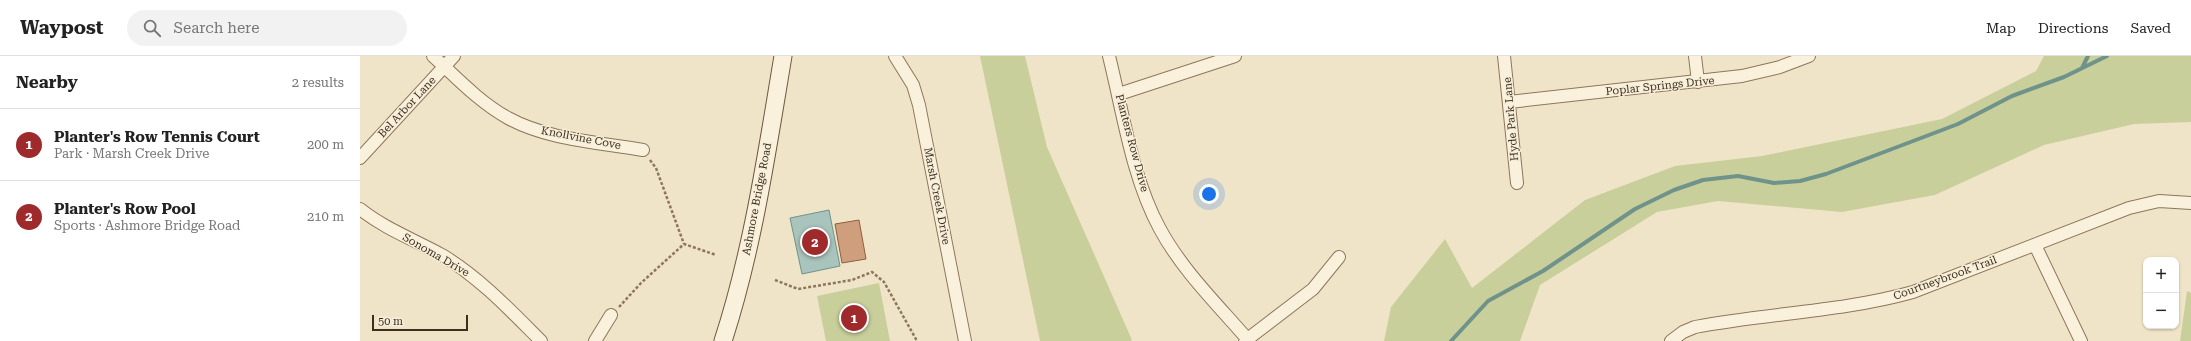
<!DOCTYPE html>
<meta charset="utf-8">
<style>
:root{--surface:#fff;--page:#f2f2f2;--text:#222;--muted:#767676;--line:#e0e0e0;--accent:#9e2a2b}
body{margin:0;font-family:"Roboto Serif",serif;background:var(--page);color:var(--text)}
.controls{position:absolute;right:12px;bottom:12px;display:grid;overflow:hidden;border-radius:8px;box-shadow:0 1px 3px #0004}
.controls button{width:36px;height:36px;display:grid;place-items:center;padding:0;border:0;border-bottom:1px solid var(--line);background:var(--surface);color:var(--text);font:20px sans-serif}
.scale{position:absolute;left:12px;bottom:10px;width:96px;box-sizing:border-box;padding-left:4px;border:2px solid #3d2e20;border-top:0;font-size:11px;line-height:14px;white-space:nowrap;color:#3d2e20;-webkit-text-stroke:3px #f7eed8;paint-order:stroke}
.you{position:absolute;left:849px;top:138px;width:14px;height:14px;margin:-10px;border:3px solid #fff;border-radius:50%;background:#1a73e8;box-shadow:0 0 0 6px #1a73e833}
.badge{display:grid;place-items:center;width:26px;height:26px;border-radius:50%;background:var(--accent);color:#fff;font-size:13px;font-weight:700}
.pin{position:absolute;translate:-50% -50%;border:2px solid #fff;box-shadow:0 1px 4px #0006}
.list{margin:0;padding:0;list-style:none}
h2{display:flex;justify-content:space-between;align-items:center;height:52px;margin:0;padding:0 16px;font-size:17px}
h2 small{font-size:13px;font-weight:400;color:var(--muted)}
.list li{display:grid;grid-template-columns:26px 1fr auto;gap:12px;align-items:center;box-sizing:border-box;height:72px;padding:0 16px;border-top:1px solid var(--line)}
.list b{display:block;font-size:15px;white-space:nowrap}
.list p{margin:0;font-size:13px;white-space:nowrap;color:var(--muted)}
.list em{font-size:13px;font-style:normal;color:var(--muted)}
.icon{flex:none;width:22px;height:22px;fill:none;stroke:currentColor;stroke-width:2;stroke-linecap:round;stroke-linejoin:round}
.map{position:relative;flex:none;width:1831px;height:285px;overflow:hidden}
header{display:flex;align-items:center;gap:24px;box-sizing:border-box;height:56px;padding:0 20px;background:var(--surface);border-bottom:1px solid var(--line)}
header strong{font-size:19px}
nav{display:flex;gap:22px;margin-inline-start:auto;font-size:14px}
.search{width:280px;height:36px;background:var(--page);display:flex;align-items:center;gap:10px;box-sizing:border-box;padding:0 14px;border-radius:22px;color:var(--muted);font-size:15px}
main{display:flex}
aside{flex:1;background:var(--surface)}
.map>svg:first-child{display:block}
</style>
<header>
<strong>Waypost</strong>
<div class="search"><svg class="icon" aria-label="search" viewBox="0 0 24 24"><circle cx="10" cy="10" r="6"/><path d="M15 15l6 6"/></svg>Search here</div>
<nav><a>Map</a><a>Directions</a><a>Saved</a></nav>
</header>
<main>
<aside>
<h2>Nearby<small>2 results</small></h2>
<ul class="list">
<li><span class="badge">1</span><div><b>Planter's Row Tennis Court</b><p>Park · Marsh Creek Drive</p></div><em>200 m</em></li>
<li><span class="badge">2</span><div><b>Planter's Row Pool</b><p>Sports · Ashmore Bridge Road</p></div><em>210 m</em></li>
</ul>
</aside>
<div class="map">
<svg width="1831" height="285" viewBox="0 0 1831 285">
<rect width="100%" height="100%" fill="#f0e4c8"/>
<path fill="#c9cf9b" d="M620 0H665L687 91 772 284 770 285H680Z
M1684 0H1831V66L1774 68 1684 89 1575 139 1482 156 1358 145 1297 156 1180 229 1160 285H1024L1031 251 1085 183 1112 232 1225 144 1315 110 1402 100 1582 63 1676 15Z
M519 227 530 285H466L457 240Z
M1827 235 1831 237V285H1820Z"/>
<path fill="#a9c4bc" stroke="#6f938a" d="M469 154 480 210 442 218 430 162Z"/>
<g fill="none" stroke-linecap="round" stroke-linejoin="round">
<path stroke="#6f938a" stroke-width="4" d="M1722 12 1728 0
M1091 285 1128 245 1183 215 1275 153 1314 134 1343 124 1378 120 1414 127 1440 125 1466 118 1598 68 1652 40 1704 21 1747 0"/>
</g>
<path fill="#cf9f7d" stroke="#8d5f41" d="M499 164 506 203 482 207 475 168Z"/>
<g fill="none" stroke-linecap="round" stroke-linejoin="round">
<defs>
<path id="minor" d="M73 0C96 21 119 46 148 62 188 84 238 86 283 94
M535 0 553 29 559 49 605 285
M749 0C763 56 772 122 800 173 822 214 858 249 889 285
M1144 0 1157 127
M1335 0 1338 26
M759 38 875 0
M1149 46 1382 20 1420 11 1449 0
M0 102 94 0
M0 153C25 173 55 184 82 199 120 222 150 254 181 285
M1675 189 1721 285
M235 285 251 259
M885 285 953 233 979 201
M1311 285 1323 276 1335 271C1408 257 1481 256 1553 236L1769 152 1799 145 1831 147"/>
<path id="secondary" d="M363 285C393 193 407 95 423 0"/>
</defs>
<use href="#minor" stroke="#8d765c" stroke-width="14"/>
<use href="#secondary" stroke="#6f573f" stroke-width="19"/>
<path stroke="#8d765c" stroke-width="2.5" stroke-dasharray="3 2" stroke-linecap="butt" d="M290 104 296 112 324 188
M415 224 438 233 492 224 512 216 524 226 557 285
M259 251 281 227 324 188 356 199"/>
<use href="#minor" stroke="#faf1dc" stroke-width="12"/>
<use href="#secondary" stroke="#faf1dc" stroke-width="17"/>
</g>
<g text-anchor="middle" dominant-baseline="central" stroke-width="3" stroke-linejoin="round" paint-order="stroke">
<g font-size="11" fill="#3d2e20" stroke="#f7eed8">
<text transform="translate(1300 30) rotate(-6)">Poplar Springs Drive</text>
<text transform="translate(47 51) rotate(-47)">Bel Arbor Lane</text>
<text transform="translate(1151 63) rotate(-95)">Hyde Park Lane</text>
<text transform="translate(221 82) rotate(11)">Knollvine Cove</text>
<text transform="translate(772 87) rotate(75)">Planters Row Drive</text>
<text transform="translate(577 140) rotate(79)">Marsh Creek Drive</text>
<text transform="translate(397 143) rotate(-79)">Ashmore Bridge Road</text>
<text transform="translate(76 199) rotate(30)">Sonoma Drive</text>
<text transform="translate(1585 222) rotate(-20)">Courtneybrook Trail</text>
</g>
</g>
</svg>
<div class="controls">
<button>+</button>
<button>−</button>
</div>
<div class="scale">50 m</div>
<div class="you"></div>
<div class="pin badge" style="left:494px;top:262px">1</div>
<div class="pin badge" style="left:455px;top:186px">2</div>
</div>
</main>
